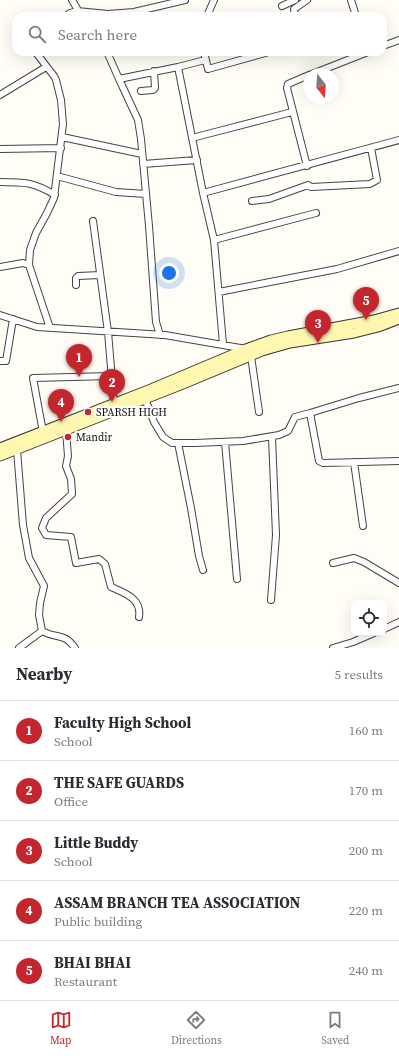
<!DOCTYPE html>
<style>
:root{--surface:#fff;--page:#f7f7f7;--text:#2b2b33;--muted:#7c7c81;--line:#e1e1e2;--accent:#c4262e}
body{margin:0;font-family:"Source Serif 4",serif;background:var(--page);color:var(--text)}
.controls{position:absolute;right:12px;bottom:12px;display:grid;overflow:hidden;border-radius:8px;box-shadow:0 4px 16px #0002}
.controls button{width:36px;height:36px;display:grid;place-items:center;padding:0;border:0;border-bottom:1px solid var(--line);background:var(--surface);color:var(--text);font:20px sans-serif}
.compass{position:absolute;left:303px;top:68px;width:36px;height:36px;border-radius:50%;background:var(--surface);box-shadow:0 4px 16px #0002;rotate:163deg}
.you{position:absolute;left:169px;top:273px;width:14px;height:14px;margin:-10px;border:3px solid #fff;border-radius:50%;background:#1a73e8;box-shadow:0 0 0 6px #1a73e833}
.badge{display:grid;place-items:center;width:26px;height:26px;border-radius:50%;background:var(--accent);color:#fff;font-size:13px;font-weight:700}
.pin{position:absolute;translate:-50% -33px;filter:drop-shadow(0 1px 2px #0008)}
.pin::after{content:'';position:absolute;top:21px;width:14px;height:12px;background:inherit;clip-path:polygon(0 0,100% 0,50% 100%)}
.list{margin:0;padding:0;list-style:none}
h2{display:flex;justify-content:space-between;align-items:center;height:52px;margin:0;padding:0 16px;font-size:17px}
h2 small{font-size:13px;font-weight:400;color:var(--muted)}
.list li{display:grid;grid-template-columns:26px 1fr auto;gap:12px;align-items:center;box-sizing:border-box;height:60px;padding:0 16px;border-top:1px solid var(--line)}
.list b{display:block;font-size:15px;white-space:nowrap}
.list p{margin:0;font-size:13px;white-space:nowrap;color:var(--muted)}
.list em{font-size:13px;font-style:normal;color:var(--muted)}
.icon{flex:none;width:22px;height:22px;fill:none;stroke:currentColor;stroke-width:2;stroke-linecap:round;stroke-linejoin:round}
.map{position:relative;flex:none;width:399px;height:648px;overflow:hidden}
.search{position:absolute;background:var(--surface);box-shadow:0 4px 16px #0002;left:12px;right:12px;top:12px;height:44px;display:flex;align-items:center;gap:10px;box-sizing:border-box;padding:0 14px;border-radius:12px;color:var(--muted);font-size:15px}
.sheet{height:352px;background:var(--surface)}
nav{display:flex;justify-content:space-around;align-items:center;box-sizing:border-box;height:56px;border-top:1px solid var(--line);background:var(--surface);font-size:11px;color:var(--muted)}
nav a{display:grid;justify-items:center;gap:2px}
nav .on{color:var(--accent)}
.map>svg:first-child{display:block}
</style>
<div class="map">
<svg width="399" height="648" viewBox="0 0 399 648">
<rect width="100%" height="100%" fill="#fffdf5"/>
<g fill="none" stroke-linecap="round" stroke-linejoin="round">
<defs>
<path id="minor" d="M72 0 79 12
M351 0 356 16
M282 6 295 0
M66 16 70 13 77 11
M79 16 77 11 108 14 134 12 185 0
M207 16 214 0
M295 16 294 9 307 0
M383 46 399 40
M36 52 37 54 54 76 56 80 61 100 63 124 54 198 47 213 36 233 30 250 29 265 50 328
M107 52 119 79 178 67 203 193 214 240 223 344
M204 52 208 69 269 52
M178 67 205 60
M312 74 368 52
M119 79 138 120 141 139 149 226 156 322 160 335
M141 91 153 90 155 88 154 71
M0 95 46 67
M62 137 142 154
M192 138 292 112
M0 149 61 148
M143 164 197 160
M307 166 287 88 288 84 309 75
M57 176 116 192 146 194
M0 182C24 182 34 182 55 195
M203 193 399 140
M252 201 269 199 308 185 311 187 370 184 377 180 371 148
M93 221 108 332 114 404
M214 240 316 213
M0 267 23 263 29 265
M76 285V278L78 276 100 275
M219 292 337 269 399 251
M0 315 37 327 165 335 246 349 251 356 259 412
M0 361H6L13 319
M144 396 154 422 163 437 172 443H195L243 441 279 435 288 431 295 417 310 413 319 461 323 463 399 461
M310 413 359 398 399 388
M66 431 68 456 66 466 71 479 72 494 46 518 42 528 46 535 71 537 76 563 99 559 105 564 111 587C125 593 142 599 139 617
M43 432 33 378 111 376
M225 442 237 579
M178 443 191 508 199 556 203 570
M17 450 23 525 29 558 44 586 40 603 39 615 42 631C56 639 64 632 75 648
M354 462 363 526
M333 563 354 558 364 562 399 583
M271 600 276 535 272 437
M384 629 399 622
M19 648 42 631
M333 648 353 642 374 633"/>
<path id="secondary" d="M0 448 151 389 246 349 271 340 288 336 374 320 399 313
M0 456 183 384 262 351 290 343 354 333 378 327 399 319"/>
</defs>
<use href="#minor" stroke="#444" stroke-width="8"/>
<use href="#secondary" stroke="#333" stroke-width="11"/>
<use href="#minor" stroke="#fff" stroke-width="6"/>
<use href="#secondary" stroke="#fff6b0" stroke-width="9"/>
</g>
<g fill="#c4262e" stroke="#fff" stroke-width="1.5">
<circle cx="88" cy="412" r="4"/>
<circle cx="68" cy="437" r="4"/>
</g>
<g text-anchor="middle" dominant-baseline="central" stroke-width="4" stroke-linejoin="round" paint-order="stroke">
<g font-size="11" fill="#111" stroke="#fff" text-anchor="start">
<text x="96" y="412">SPARSH HIGH</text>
<text x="76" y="437">Mandir</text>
</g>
</g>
</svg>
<div class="controls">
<button><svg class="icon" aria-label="locate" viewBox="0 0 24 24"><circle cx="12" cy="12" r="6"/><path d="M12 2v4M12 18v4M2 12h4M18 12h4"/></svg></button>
</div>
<svg class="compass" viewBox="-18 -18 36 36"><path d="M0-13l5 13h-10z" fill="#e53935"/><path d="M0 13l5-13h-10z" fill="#7c7c81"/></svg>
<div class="you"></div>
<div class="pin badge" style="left:79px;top:377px">1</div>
<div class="pin badge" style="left:112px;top:402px">2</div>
<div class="pin badge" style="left:318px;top:343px">3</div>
<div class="pin badge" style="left:61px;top:422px">4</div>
<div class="pin badge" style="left:366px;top:320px">5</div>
<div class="search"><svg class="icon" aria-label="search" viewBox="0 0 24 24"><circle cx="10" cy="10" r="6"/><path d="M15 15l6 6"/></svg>Search here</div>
</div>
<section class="sheet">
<h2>Nearby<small>5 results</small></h2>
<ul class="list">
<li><span class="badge">1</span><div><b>Faculty High School</b><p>School</p></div><em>160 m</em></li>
<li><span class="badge">2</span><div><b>THE SAFE GUARDS</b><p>Office</p></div><em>170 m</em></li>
<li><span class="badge">3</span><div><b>Little Buddy</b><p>School</p></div><em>200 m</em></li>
<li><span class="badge">4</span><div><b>ASSAM BRANCH TEA ASSOCIATION</b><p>Public building</p></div><em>220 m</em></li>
<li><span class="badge">5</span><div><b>BHAI BHAI</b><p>Restaurant</p></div><em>240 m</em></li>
</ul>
</section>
<nav>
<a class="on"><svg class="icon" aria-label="map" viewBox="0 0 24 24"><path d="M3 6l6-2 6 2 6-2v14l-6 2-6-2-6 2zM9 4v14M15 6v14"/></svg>Map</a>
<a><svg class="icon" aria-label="directions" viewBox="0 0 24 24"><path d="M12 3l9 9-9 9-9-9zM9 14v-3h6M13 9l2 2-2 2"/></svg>Directions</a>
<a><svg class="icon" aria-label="saved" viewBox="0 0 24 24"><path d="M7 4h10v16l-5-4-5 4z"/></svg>Saved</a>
</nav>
